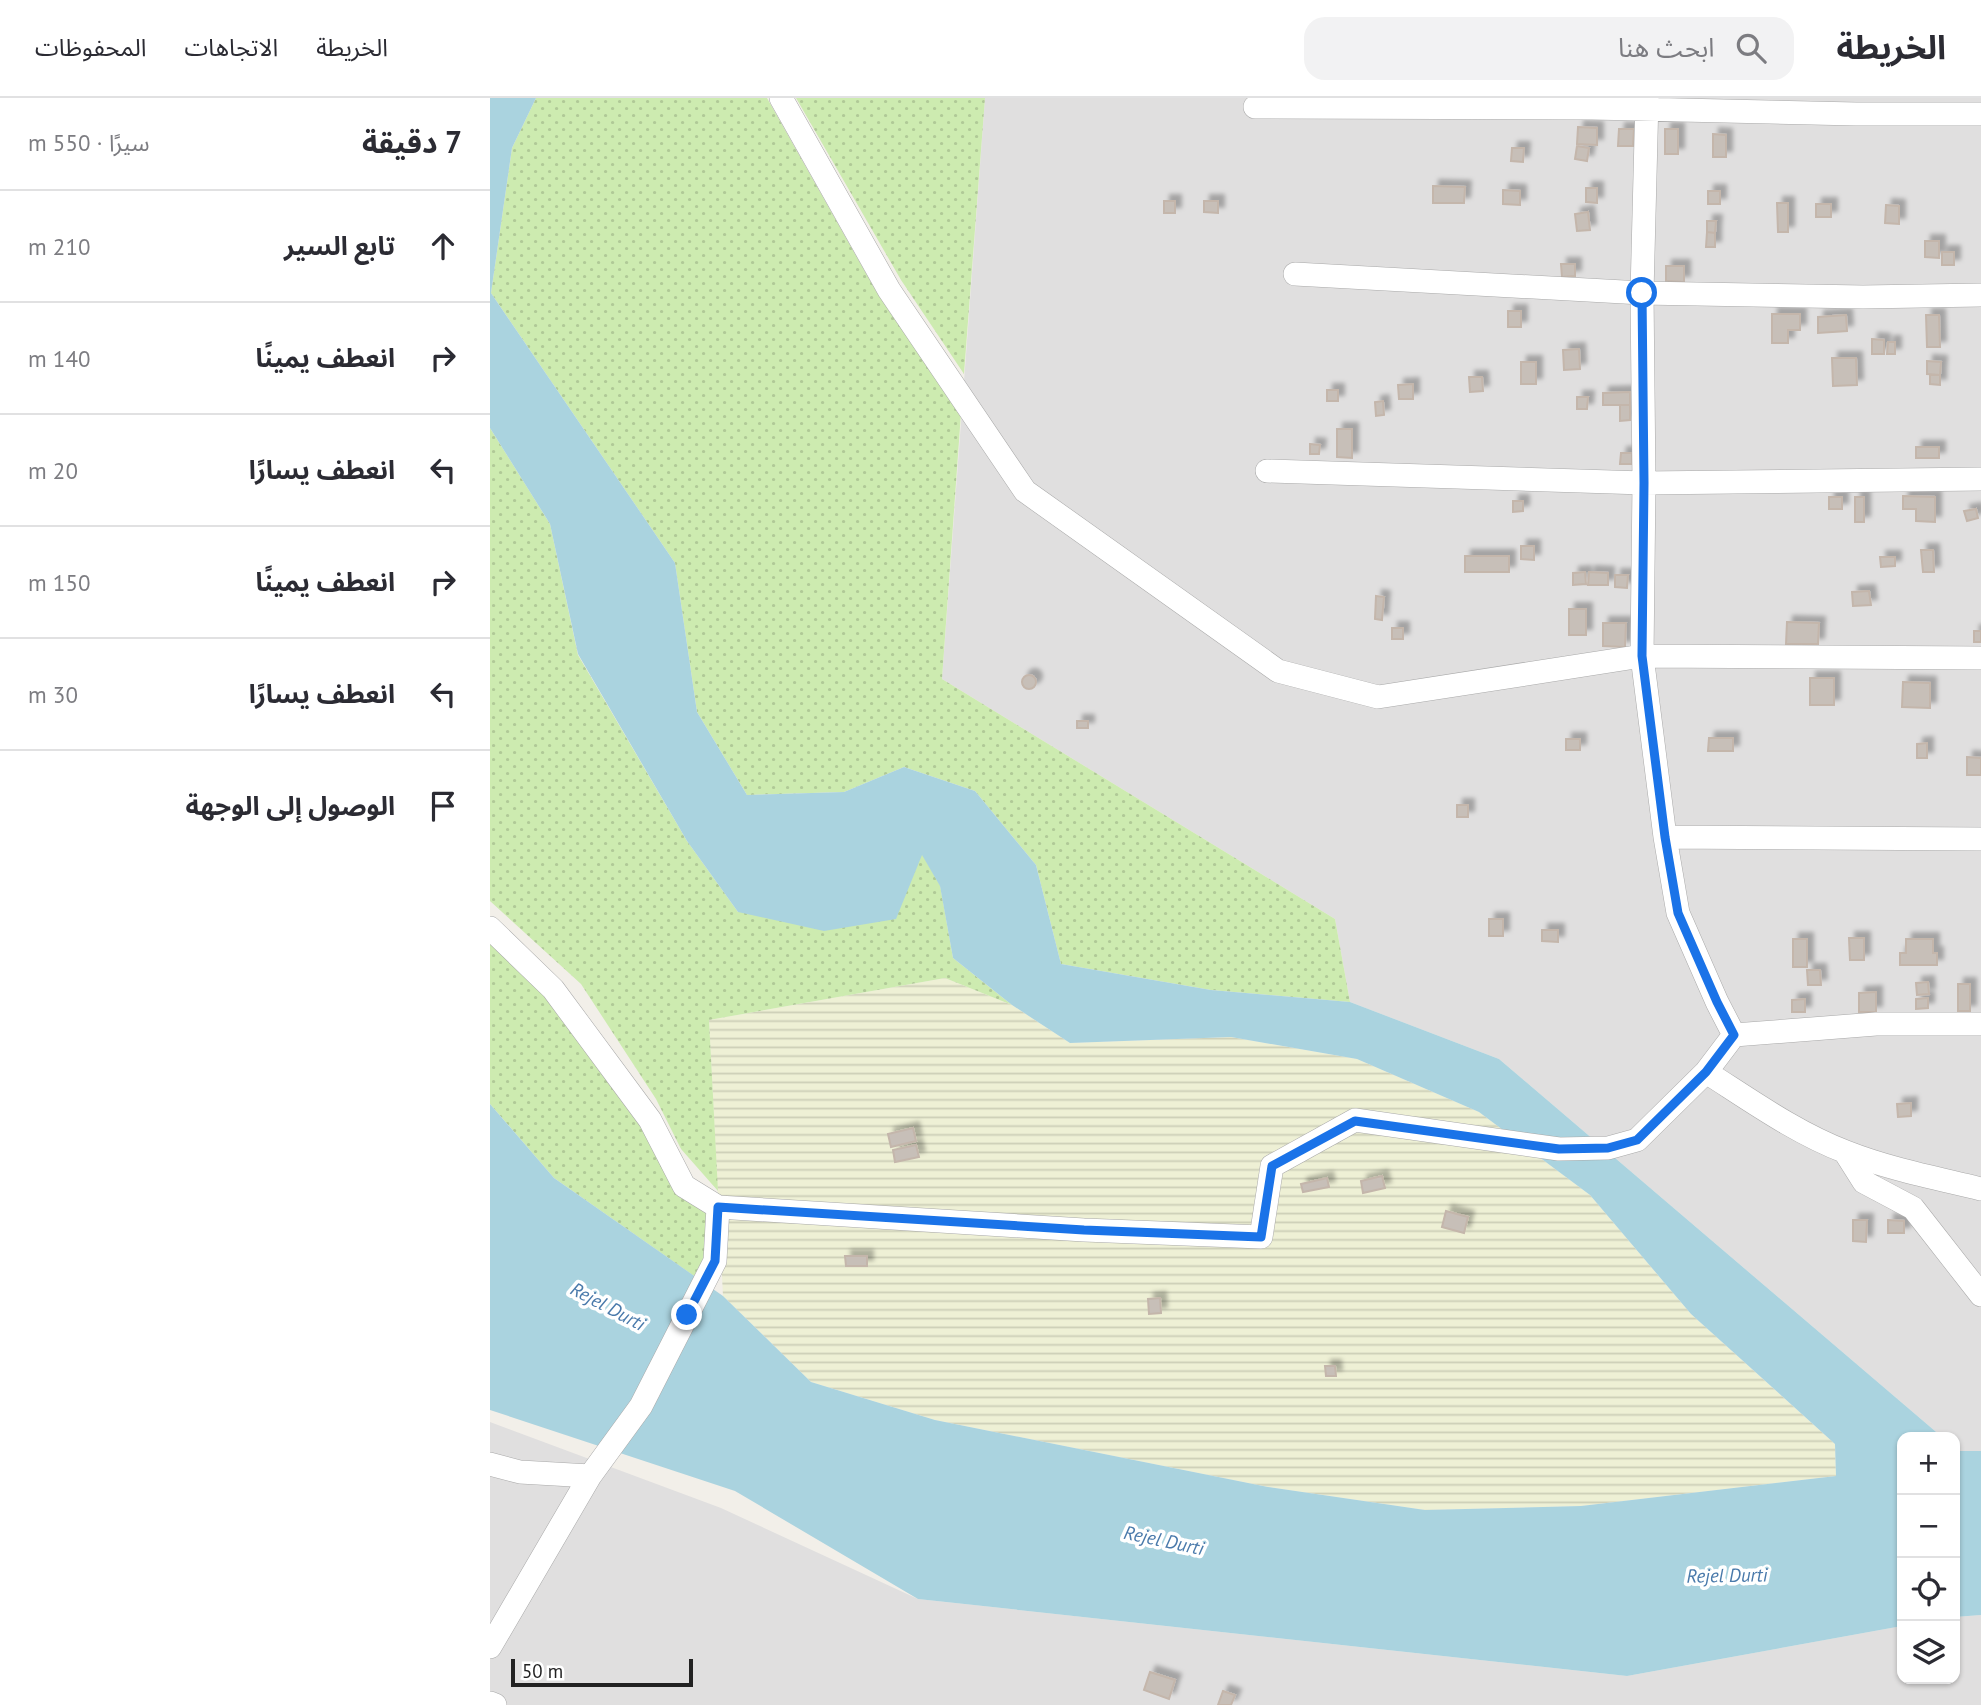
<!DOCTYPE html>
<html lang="ar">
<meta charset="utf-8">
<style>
:root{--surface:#fff;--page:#f2f2f3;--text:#2b2b33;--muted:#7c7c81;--line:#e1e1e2}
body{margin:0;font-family:"PT Sans","Noto Sans Arabic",sans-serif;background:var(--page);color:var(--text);direction:rtl}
.controls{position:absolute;right:21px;bottom:21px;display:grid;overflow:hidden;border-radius:14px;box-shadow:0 2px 5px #0004}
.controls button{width:63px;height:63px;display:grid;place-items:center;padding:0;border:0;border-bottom:2px solid var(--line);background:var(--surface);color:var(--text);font:35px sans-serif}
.scale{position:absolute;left:21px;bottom:18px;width:182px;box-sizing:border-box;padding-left:7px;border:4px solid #222;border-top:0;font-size:19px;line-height:24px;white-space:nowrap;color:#222;-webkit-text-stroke:5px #fff;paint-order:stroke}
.stop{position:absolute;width:21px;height:21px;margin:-16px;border:5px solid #1a73e8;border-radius:50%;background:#fff}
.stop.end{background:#1a73e8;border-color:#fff;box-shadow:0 2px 7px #0008}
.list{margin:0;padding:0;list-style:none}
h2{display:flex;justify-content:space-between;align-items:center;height:91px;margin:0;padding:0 28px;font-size:30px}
h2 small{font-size:23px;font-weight:400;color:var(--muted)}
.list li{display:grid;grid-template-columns:46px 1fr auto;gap:21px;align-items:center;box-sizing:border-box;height:112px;padding:0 28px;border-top:2px solid var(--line)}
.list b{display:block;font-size:26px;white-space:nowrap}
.list em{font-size:23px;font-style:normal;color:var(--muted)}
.icon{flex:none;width:38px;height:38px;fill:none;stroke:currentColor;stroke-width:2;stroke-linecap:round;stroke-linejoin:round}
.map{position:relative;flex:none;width:1491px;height:1607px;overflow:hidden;direction:ltr}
header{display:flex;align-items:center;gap:42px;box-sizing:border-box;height:98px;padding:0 35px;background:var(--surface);border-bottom:2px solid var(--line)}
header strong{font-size:33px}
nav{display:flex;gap:38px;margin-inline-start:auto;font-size:24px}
.search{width:490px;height:63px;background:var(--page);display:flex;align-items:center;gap:18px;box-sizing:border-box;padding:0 24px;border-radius:21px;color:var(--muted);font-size:26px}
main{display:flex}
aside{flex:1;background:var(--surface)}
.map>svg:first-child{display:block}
</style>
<header>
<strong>الخريطة</strong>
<div class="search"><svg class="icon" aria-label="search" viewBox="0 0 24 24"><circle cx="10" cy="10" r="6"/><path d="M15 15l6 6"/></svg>ابحث هنا</div>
<nav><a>الخريطة</a><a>الاتجاهات</a><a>المحفوظات</a></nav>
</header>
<main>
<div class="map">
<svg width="1491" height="1607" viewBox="0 0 1491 1607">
<defs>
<pattern id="farmland-rules" width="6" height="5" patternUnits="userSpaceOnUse" patternTransform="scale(1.75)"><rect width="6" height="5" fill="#eef0d5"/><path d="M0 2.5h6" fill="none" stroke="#ccceb7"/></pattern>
<pattern id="grass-dots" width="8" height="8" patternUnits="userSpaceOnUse" patternTransform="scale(1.75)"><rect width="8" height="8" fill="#cdebb0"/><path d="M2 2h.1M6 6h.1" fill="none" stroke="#b0c997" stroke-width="1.8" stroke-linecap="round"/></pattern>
<filter id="shadow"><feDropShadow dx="6" dy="-6" stdDeviation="2" flood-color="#0004"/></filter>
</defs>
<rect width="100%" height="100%" fill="#f2efe9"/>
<path fill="#e0dfdf" d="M495 0H1491V1353H1468L1465 1350V1339H1452L1009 961 860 904 845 821 452 581Z
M0 1324 231 1410 428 1501 1137 1578 1412 1528V1581H1465V1519L1491 1517V1607H0Z"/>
<path fill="url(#farmland-rules)" d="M455 880 522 907 580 945 741 939 867 961 989 1014 1100 1097 1201 1216 1345 1346 1346 1378 1091 1408 935 1412 778 1389 445 1322 321 1284 233 1198 219 922Z"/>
<path fill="url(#grass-dots)" d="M46 0H277L386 193 471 315 452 581 845 821 860 904 721 892 571 866 546 767 485 693 414 669 354 694 257 697 207 614 185 465 1 195 22 50Z
M306 0H495L474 276 411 182Z
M0 330 60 426 88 557 197 743 248 814 432 756 450 787 463 860 522 907 455 880 219 922 228 1093 191 1051 166 1001 91 886 0 803Z
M0 842 57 897 219 1113 218 1161 207 1180 64 1080 0 1006Z"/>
<path fill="#aad3df" d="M0 0H46L22 50 1 195 185 465 207 614 257 697 354 694 414 669 485 693 546 767 571 866 721 892 860 904 1009 961 1452 1339H1412V1528L1137 1578 428 1501 245 1393 0 1312V1006L64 1080 233 1198 321 1284 445 1322 778 1389 935 1412 1091 1408 1346 1378 1345 1346 1201 1216 1100 1097 989 1014 867 961 741 939 580 945 522 907 463 860 450 788 432 757 406 821 334 833 248 814 197 743 88 556 60 426 0 330Z
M1465 1350 1468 1353H1491V1517L1465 1519Z"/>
<path fill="#c7bfb8" stroke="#c4b6ab" stroke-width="2" filter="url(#shadow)" d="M1088 29 1107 30V47L1087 46Z
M1129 31H1144L1143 48H1128Z
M1175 31H1188V56H1175Z
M1223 36 1236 37V59H1223Z
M1087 48 1099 50 1097 63 1085 61Z
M1022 50H1034L1033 64 1021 63Z
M943 88 975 89 974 105H943Z
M1096 90H1107V105L1096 104Z
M1013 92 1030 93V107L1013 106Z
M1218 93H1230V106H1218Z
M674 103H685V115H674Z
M714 103H728V115L714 114Z
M1287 105H1298V134H1288Z
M1326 106H1341V119H1326Z
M1396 107 1409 108V126L1395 125Z
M1098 114 1100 132 1087 133 1085 116Z
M1217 123H1226L1225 135 1217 134Z
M1217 134 1225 135V149H1216Z
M1435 143H1449V160L1435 159Z
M1452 154H1464V167H1452Z
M1071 166H1085V178L1072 179Z
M1176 168H1194V184L1176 183Z
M1018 213H1031V229H1018Z
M1282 216H1310V232H1298V245H1282Z
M1356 217 1357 233 1328 235V219Z
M1436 217H1449L1450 249H1437Z
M1382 241 1394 242V256H1382Z
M1398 244H1405V256H1397Z
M1089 251 1090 271 1074 272 1073 252Z
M1342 260H1366L1367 287 1343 288Z
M1437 263 1451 264 1450 277 1437 276Z
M1031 264H1046V286H1031Z
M1440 277H1450V287L1440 286Z
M979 279H992L993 293 980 294Z
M923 286V301H909L908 287Z
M837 292H848V303H837Z
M1140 294V307H1113V295Z
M1087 299H1098L1097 311H1087Z
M893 303 894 317 886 318 885 304Z
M1130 307H1140V322L1130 323Z
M847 331H862V360L847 359Z
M820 346 830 347 829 356H820Z
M1426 349H1449V360H1426Z
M1131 355H1142V366H1130Z
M1413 398 1445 399V424L1426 423V411H1413Z
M1339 399H1352V411H1339Z
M1365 399H1374V424H1365Z
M1023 403H1033V413L1023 414Z
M1486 411 1488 420 1477 423 1474 413Z
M1031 448H1044V462L1031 461Z
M1431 452H1443L1444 474H1433Z
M975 458H1019V474H975Z
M1390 459H1405V468L1391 469Z
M1095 474 1096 486 1083 487V475Z
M1099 474 1118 475V487H1098Z
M1125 477H1138L1137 490 1125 489Z
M1379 493 1381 507 1363 508 1362 494Z
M886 498 894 499 892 522 885 521Z
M1079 511H1096V537H1079Z
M1297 524 1329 525 1328 546H1296Z
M1113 525H1136L1135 549 1113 548Z
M902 530H913V541H902Z
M1484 533H1491V544H1484Z
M532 584a7 7 0 1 1 14 0a7 7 0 1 1-14 0Z
M1320 580H1344V607H1320Z
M1413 584 1440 585V610L1412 609Z
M587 623H598V630H587Z
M1219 640H1243V653H1218Z
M1076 641H1090V652H1076Z
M1437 645V660H1427V646Z
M1477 659 1491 660V677H1477Z
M967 707H978V719H967Z
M999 821H1013V838H999Z
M1052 832H1068V844L1052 843Z
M1359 840H1374V862H1360Z
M1303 841H1317V869H1303Z
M1416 841H1443V855H1447V867H1410V855H1416Z
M1317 872H1330L1331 887H1318Z
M1438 884 1439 896 1427 897 1426 885Z
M1468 886H1480V913H1468Z
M1386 894V914H1369V895Z
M1438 900V910L1426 911V901Z
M1315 901V914H1302V902Z
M1421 1005V1018L1408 1019 1407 1006Z
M423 1030 426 1043 401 1049 398 1036Z
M426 1047 429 1059 405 1064 403 1052Z
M892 1078 895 1090 873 1095 871 1083Z
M837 1080 839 1089 813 1094 811 1086Z
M956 1113 978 1119 974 1135 952 1129Z
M1363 1122H1377L1376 1144 1363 1143Z
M1398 1122 1414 1123V1135H1398Z
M355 1158H377V1168H356Z
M670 1200 671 1215 659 1216 658 1201Z
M835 1268H845L846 1278H836Z
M660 1574 685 1582 679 1601 654 1592Z
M733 1593 745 1597 741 1607H728Z"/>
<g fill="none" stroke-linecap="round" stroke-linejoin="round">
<defs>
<path id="minor" d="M291 0 399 192 535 393 788 573 888 599 1152 558 1491 560
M1157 0 1152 195 1154 385 1152 558 1175 739 1188 815 1227 904 1244 937
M765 9 1102 10 1366 16H1491
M805 176 1152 195 1373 199 1491 197
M777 373 1154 385 1491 381
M1175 739 1491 741
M0 830 63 891 160 1022 194 1088 228 1109 594 1132 771 1139 782 1068 865 1022 1069 1051 1118 1050 1147 1042 1216 974 1244 937 1386 926H1491
M1216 974C1260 1002 1306 1035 1356 1054 1399 1071 1446 1080 1491 1091
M1355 1054 1374 1084 1423 1110 1491 1197
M0 1366 30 1374 100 1378
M0 1549 100 1378 151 1308 225 1163 228 1109
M0 1605 5 1607"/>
</defs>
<use href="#minor" stroke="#a9a9a9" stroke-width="24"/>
<use href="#minor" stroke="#fff" stroke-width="23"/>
</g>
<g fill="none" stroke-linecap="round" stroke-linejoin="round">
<path stroke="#1a73e8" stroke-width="9" d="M197 1217 225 1163 228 1109 594 1132 771 1139 782 1068 865 1023 1069 1051 1118 1050 1147 1042 1216 974 1244 937 1227 904 1188 815 1175 739 1152 558 1154 385 1152 195"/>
</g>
<g text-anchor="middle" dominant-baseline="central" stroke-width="7" stroke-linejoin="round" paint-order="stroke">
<g font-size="19" font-style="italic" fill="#4a7aab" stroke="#fff">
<text transform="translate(118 1208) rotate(28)">Rejel Durti</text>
<text transform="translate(674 1442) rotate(12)">Rejel Durti</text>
<text transform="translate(1237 1477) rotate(-1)">Rejel Durti</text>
</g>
</g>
</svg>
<div class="controls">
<button>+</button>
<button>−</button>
<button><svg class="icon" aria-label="locate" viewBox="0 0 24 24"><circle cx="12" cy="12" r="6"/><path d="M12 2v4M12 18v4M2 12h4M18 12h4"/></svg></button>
<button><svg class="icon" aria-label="layers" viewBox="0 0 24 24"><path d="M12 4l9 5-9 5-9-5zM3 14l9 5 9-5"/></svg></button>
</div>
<div class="scale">50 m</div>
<div class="stop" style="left:1152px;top:195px"></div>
<div class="stop end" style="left:197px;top:1217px"></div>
</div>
<aside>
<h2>7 دقيقة<small>سيرًا · 550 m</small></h2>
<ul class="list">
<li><svg class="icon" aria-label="ahead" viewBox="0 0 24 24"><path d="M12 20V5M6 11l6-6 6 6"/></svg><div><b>تابع السير</b></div><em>210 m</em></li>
<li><svg class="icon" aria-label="right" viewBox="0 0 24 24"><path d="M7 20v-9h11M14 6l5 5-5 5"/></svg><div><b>انعطف يمينًا</b></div><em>140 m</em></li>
<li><svg class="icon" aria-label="left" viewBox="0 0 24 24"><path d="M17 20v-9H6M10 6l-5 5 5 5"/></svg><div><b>انعطف يسارًا</b></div><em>20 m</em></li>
<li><svg class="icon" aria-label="right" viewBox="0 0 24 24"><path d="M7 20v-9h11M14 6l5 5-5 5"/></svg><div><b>انعطف يمينًا</b></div><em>150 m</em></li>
<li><svg class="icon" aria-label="left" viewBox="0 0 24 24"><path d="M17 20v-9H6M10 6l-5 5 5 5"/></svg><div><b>انعطف يسارًا</b></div><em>30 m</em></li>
<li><svg class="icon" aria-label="arrive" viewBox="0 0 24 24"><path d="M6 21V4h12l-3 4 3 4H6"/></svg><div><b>الوصول إلى الوجهة</b></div></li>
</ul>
</aside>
</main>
